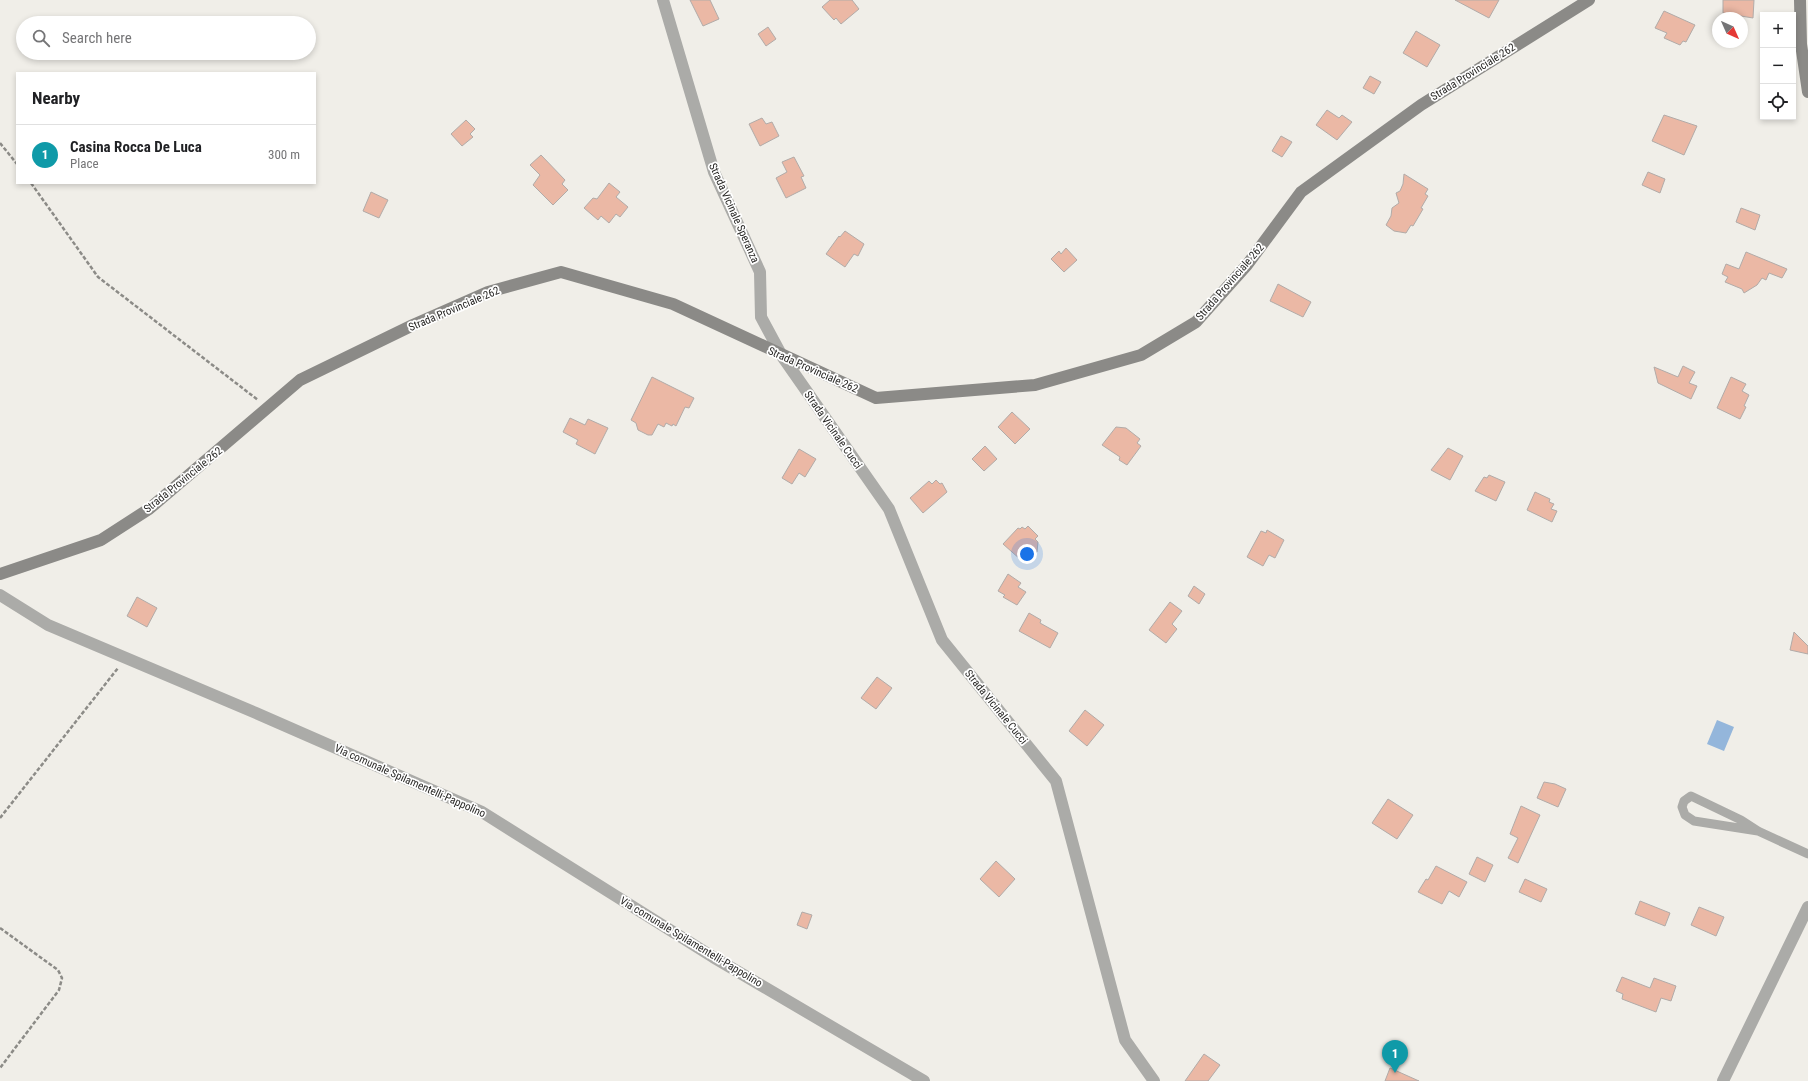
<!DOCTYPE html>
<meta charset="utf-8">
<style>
:root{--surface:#fff;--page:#f6f6f6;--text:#202124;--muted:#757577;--line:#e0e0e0;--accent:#1a73e8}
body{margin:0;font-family:"Roboto Condensed",sans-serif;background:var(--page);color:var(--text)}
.controls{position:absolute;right:12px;top:12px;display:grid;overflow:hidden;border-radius:0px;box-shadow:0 2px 6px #0003}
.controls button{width:36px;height:36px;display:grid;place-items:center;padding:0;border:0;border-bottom:1px solid var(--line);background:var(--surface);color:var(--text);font:20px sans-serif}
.compass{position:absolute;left:1712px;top:12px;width:36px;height:36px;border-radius:50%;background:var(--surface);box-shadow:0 2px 6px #0003;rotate:135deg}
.you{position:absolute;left:1027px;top:554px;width:14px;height:14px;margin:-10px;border:3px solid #fff;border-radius:50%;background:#1a73e8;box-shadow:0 0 0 6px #1a73e833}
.badge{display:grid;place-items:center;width:26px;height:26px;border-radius:50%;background:var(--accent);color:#fff;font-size:13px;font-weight:700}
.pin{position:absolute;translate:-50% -33px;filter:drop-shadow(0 1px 2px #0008)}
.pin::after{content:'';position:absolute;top:21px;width:14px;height:12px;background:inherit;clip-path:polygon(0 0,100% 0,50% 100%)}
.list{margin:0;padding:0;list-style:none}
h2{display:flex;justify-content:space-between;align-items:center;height:52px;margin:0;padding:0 16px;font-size:17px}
h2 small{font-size:13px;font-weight:400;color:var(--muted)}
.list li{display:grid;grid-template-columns:26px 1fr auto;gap:12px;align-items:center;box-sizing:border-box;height:60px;padding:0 16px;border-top:1px solid var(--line)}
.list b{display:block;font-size:15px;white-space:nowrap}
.list p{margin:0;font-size:13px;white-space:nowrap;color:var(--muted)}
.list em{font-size:13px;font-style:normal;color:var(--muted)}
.icon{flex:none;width:22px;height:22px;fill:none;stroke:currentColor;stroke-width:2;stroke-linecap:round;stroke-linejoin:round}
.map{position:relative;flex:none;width:1808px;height:1081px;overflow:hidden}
.search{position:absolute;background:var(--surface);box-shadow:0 2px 6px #0003;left:16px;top:16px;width:300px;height:44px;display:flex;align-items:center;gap:10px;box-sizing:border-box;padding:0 14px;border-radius:22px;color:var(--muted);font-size:15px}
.panel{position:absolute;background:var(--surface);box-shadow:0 2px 6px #0003;left:16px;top:72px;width:300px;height:112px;border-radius:0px}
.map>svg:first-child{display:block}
</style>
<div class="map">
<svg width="1808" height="1081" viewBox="0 0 1808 1081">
<rect width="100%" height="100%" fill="#f0eee8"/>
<path fill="#94b6db" d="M1717 720 1734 727 1724 751 1707 744Z"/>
<path fill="#ebb8a5" stroke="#b1aba8" d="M690 0H710L719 19 703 26Z
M830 0H852L859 9 841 24 836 18 834 20 822 7Z
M1455 0H1499L1489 18Z
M1723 0H1754L1753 18 1723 13Z
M1664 11 1695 25 1686 42 1683 41 1680 45 1664 38 1667 33 1655 28Z
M768 27 776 39 766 46 758 34Z
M1416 31 1440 45 1427 67 1403 53Z
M1370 76 1381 82 1374 94 1363 88Z
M1327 110 1339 118 1342 115 1352 122 1337 140 1316 125Z
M1664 115 1697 126 1684 155 1652 141Z
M762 118 766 124 772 122 779 136 760 146 749 124Z
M466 120 475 129 470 134 473 137 462 146 451 134Z
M1281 136 1292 142 1282 157 1272 151Z
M541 155 565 180 562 184 568 190 553 205 533 185 540 175 530 165Z
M794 157 804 176 801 177 806 188 786 198 776 178 787 172 782 162Z
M1648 172 1665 179 1660 193 1642 185Z
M1404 174 1428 189 1425 194 1428 196 1421 208 1423 209 1413 226 1411 225 1406 233 1394 231 1386 225 1391 216 1392 208 1399 203 1396 193 1400 191 1403 184Z
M609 183 620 192 616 197 628 207 620 217 616 214 609 223 601 216 598 220 584 208 593 198 597 199Z
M371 192 388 200 379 218 363 211Z
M1741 208 1760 215 1755 230 1736 222Z
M845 231 864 244 858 256 854 254 845 267 826 254 839 236 840 237Z
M1066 248 1077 260 1064 272 1051 259 1059 251 1061 254Z
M1746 252 1787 269 1782 278 1769 273 1766 280 1762 278 1757 285 1744 293 1742 289 1725 282 1728 277 1722 274 1726 264 1739 269Z
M1278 284 1311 302 1303 317 1270 301Z
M1683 366 1695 372 1689 383 1697 386 1691 399 1658 383 1654 367 1678 377Z
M652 377 694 398 689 408 685 407 676 426 673 424 672 426 666 423 664 427 658 424 652 435H648L638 430 636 423 631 420Z
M1731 377 1746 384 1742 391 1749 395 1744 406 1746 407 1740 419 1717 408Z
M1012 412 1030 429 1015 444 998 427Z
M570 418 585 425 588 419 608 428 595 454 576 444 578 440 563 432Z
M1116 427 1126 428 1140 439 1137 443 1141 446 1127 465 1119 460 1120 457 1102 445Z
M985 446 997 459 984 471 972 459Z
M1448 448 1463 456 1450 480 1431 470Z
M799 449 816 459 805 477 799 473 792 484 782 478Z
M1489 475 1505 482 1496 501 1475 491 1484 477 1487 478Z
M936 480 940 484 942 483 947 492 923 513 910 498 929 481 932 484Z
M1535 492 1550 499 1549 502 1554 504 1551 509 1557 511 1552 522 1527 510Z
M1028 526 1038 536 1035 539 1038 542 1037 552H1028L1021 560 1003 544 1018 528 1020 529 1022 527 1025 529Z
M1267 530 1284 540 1275 558 1269 555 1263 566 1247 557 1261 531 1266 533Z
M1008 574 1021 583 1018 587 1026 592 1017 605 1003 597 1005 595 998 591Z
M1194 586 1205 594 1199 604 1188 596Z
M137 597 157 608 147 627 127 616Z
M1170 602 1182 611 1172 624 1177 629 1166 643 1149 630Z
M1029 613 1041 620 1040 623 1058 633 1050 648 1019 631Z
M1794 632 1808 646V654L1790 650Z
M877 677 892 688 876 709 861 698Z
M1085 710 1104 725 1087 746 1069 731Z
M1544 782 1555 784 1566 789 1558 807 1537 798Z
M1388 799 1413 815 1397 839 1372 823Z
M1521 806 1540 815 1518 863 1508 858 1518 838 1510 834Z
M1477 857 1493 865 1485 882 1469 874Z
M996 861 1015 879 999 897 980 879Z
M1436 866 1467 882 1459 897 1449 891 1442 904 1418 892 1426 879 1428 880Z
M1525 879 1547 889 1541 902 1519 892Z
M1640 901 1670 913 1665 926 1635 914Z
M1699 907 1724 917 1716 936 1691 925Z
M802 912 812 915 807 929 797 925Z
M1622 977 1650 988 1654 978 1676 986 1671 1001 1661 998 1656 1012 1622 999 1623 994 1616 991Z
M1204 1054 1220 1065 1208 1081H1185Z
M1390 1068 1419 1081H1385Z"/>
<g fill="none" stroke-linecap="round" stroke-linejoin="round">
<path stroke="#8c8b87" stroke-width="2.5" stroke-dasharray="4 2" stroke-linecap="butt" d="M0 143 17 164
M31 183 98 277 258 400
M0 818 118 668
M0 928 58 970 62 978 59 990 0 1068"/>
<path stroke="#ababa8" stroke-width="9" d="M1758 831 1694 821 1685 815 1682 807 1684 801 1691 796 1741 820 1758 831 1808 854"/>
<path stroke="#ababa8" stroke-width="12" d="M663 0 714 172 760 272 761 317 782 356 889 509 942 640 1056 781 1125 1040 1154 1081
M0 595 48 625 256 713 482 812 713 957 924 1081
M1723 1081 1808 907"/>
<path stroke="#8b8a87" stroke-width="12" d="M1800 0 1801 44 1808 92
M0 574 101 540 149 509 300 380 413 325 488 292 561 272 673 304 876 398 1035 385 1141 355 1196 322 1247 265 1301 192 1421 105 1589 0"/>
</g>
<g text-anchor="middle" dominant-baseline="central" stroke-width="3.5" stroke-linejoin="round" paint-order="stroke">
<g font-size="11" fill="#282725" stroke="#fff">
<text transform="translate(1473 72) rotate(-32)">Strada Provinciale 262</text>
<text transform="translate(734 213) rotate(66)">Strada Vicinale Speranza</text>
<text transform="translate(1230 282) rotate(-49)">Strada Provinciale 262</text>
<text transform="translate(454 309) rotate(-23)">Strada Provinciale 262</text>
<text transform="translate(813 370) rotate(24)">Strada Provinciale 262</text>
<text transform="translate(833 430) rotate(55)">Strada Vicinale Cucci</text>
<text transform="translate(183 480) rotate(-39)">Strada Provinciale 262</text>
<text transform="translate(996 707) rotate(51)">Strada Vicinale Cucci</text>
<text transform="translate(410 781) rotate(24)">Via comunale Spilamentelli-Pappolino</text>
<text transform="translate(691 942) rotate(31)">Via comunale Spilamentelli-Pappolino</text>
</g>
</g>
</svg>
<div class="controls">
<button>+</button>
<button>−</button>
<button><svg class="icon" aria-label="locate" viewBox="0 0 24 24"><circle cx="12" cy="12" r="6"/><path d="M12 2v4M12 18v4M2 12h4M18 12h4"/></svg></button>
</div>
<svg class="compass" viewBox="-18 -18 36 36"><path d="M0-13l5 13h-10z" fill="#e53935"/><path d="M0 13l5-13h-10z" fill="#757577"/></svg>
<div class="you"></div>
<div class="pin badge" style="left:1395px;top:1073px;background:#0f9aa8">1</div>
<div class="search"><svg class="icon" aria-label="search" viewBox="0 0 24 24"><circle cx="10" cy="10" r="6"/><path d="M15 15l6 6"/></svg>Search here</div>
<section class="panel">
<h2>Nearby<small></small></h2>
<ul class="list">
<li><span class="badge" style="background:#0f9aa8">1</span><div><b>Casina Rocca De Luca</b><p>Place</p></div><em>300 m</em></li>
</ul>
</section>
</div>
